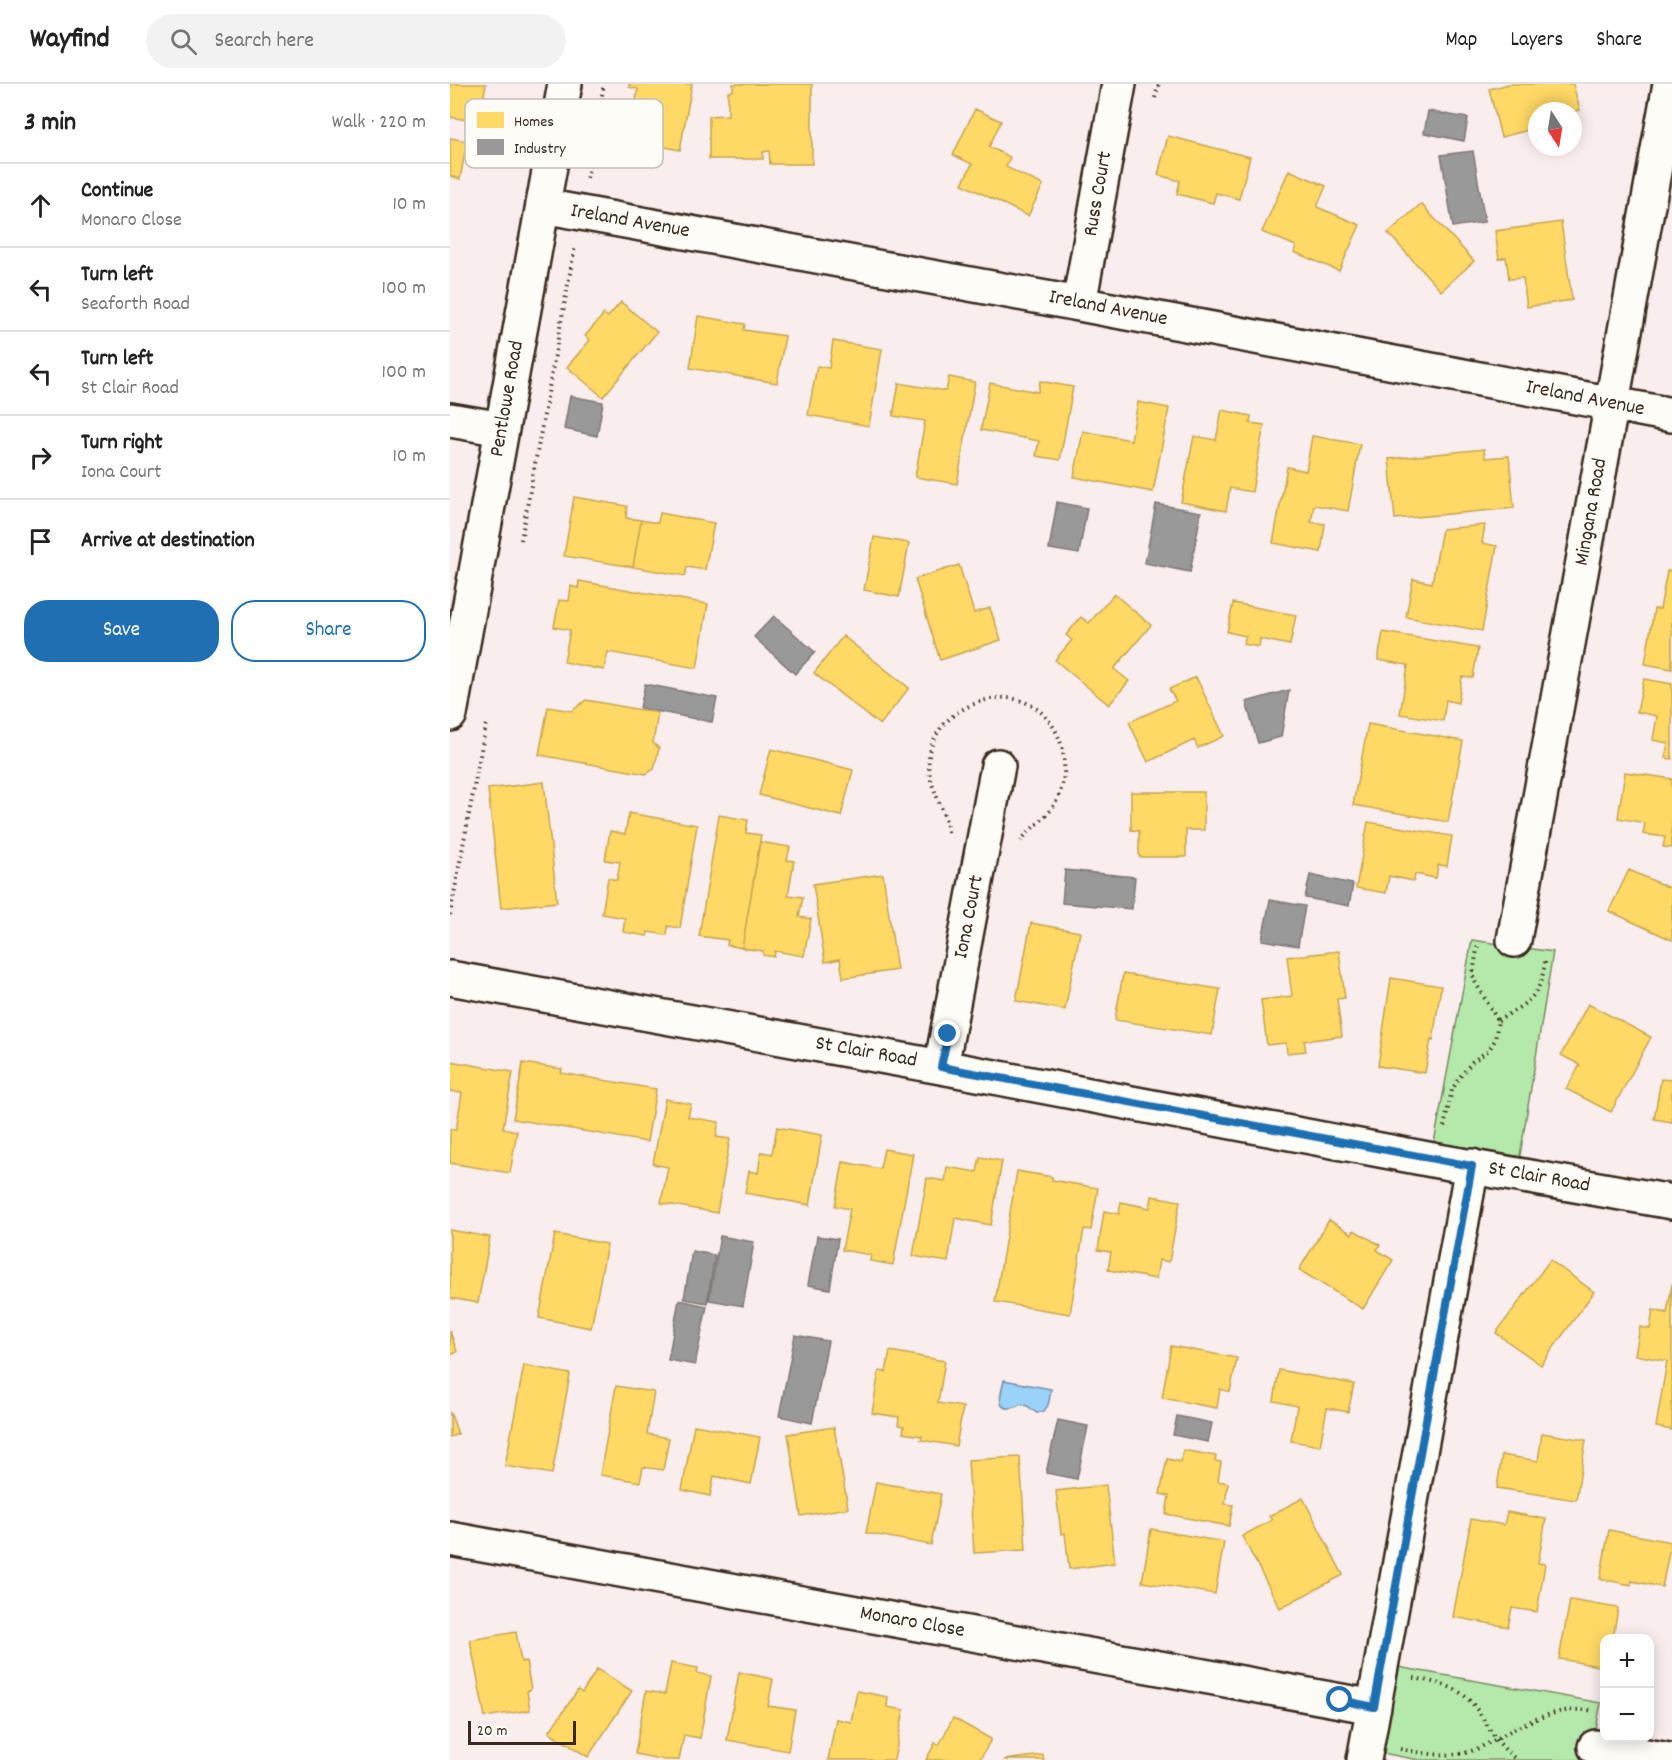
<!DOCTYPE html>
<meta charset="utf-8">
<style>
:root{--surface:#fff;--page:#f2f2f2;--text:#222;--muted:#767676;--line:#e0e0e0;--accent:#1f6fb2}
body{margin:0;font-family:Dekko,sans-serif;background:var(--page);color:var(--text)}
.controls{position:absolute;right:18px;bottom:18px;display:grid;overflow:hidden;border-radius:12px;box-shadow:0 3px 15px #0003}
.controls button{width:54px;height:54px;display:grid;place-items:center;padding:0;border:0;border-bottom:2px solid var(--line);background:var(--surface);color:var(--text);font:30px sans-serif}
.compass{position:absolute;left:1078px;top:18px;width:54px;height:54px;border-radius:50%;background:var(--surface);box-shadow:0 3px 15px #0003;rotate:168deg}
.scale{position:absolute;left:18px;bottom:15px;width:108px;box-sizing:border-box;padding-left:6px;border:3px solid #3b2a1e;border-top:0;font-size:16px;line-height:21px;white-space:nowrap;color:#3b2a1e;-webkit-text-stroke:4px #fdfcf7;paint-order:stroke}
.stop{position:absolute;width:18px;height:18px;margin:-14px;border:4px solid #1f6fb2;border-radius:50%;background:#fff}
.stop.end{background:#1f6fb2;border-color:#fff;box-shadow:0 2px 6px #0008}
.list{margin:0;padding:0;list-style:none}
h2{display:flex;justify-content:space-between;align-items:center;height:78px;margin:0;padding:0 24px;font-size:26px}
h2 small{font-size:20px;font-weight:400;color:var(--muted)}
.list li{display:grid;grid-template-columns:39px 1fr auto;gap:18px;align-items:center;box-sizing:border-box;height:84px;padding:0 24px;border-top:2px solid var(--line)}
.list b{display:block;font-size:22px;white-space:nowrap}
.list p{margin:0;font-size:20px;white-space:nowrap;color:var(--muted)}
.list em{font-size:20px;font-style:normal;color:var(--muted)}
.actions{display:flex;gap:12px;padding:18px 24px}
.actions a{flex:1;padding:14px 0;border:2px solid var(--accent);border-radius:24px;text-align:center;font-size:21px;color:var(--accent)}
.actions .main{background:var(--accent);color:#fff}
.icon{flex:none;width:33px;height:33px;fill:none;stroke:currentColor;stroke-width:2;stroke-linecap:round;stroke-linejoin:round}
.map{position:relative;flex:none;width:1222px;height:1676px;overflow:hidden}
header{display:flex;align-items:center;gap:36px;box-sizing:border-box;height:84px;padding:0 30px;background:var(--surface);border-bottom:2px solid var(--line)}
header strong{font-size:28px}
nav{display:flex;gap:33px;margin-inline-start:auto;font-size:21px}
.search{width:420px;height:54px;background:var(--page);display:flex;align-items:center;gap:15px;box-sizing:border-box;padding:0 21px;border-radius:33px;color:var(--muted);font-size:22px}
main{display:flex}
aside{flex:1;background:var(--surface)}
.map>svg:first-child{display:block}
</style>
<header>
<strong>Wayfind</strong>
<div class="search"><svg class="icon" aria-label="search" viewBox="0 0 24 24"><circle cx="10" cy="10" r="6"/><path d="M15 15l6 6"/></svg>Search here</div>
<nav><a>Map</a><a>Layers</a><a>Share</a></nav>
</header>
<main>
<aside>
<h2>3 min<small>Walk · 220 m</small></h2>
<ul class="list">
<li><svg class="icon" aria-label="ahead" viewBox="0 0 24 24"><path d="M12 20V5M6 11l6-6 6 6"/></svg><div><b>Continue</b><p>Monaro Close</p></div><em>10 m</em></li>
<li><svg class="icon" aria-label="left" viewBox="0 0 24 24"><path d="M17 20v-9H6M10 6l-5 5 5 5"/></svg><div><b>Turn left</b><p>Seaforth Road</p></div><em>100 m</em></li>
<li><svg class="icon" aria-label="left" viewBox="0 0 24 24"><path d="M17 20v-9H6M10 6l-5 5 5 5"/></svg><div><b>Turn left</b><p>St Clair Road</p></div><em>100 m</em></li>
<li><svg class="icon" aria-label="right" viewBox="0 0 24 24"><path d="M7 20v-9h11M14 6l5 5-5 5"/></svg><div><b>Turn right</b><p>Iona Court</p></div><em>10 m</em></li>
<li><svg class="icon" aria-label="arrive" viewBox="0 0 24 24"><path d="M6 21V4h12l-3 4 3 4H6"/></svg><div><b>Arrive at destination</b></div></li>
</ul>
<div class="actions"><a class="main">Save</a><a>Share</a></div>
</aside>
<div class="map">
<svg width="1222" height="1676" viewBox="0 0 1222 1676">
<rect width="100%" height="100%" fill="#f9eded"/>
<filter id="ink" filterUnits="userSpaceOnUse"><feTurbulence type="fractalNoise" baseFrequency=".0167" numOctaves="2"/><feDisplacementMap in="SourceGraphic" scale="12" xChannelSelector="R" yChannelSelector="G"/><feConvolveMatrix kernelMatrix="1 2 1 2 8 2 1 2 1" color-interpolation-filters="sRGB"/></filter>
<g filter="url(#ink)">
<path fill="#b4e9ab" stroke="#788a64" stroke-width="1.5" d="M1022 856 1103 868 1067 1090 981 1075Z
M931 1580 1151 1619 1140 1676H969L916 1666Z"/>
<path fill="#9bd2fa" stroke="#758fa2" stroke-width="1.5" d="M554 1296 601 1305C599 1315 600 1328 587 1329 583 1327 579 1322 575 1321 570 1319 570 1321 565 1323 544 1329 551 1308 554 1296Z"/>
<path fill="#ffd966" stroke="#c4a450" stroke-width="1.5" d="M0 0H36L29 38 0 33Z
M179 0H242L230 66 186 57 192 23 185 21 188 5 179 3Z
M283 0H362V80H320L319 67 313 68V75H259V32L278 31V8L283 7Z
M1059 0H1123L1130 26 1123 28 1087 27V44L1051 53 1039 5Z
M525 25 551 37 539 63 560 73 556 83 593 101 578 132 512 100 522 80 503 71Z
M718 52 800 73 789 115 766 109 763 119 727 110 730 97 708 91Z
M0 54 17 57 10 95 0 92Z
M839 86 876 102 867 123 910 141 889 187 844 168 846 162 812 148Z
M971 120 1024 177 991 207 938 149Z
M1111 138 1122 216 1077 223 1073 194 1059 195 1056 173 1049 175 1045 147Z
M171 218 207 248 153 313 117 283 140 256 135 252 154 230 158 233Z
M248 232 295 240 294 246 335 252 327 299 240 284Z
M383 257 432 265 419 342 358 331 367 282 379 284Z
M499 293 525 298 507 400 465 393 475 337 443 332 449 299 496 307Z
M590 297 623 303 610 376 586 372 589 357 531 346 540 299 588 308Z
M688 318 719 324 703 408 624 393 633 347 681 356Z
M772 326 801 332 800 339 814 341 802 408 780 404 776 427 731 418 744 352 766 356Z
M862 352 910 360 898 427 864 421 861 438 875 440 871 468 823 459 837 383 856 387Z
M1034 365 1035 374 1059 372 1064 424 945 435 939 375Z
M124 413 177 422 176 434 191 436 183 483 114 472Z
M210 429 264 439 255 486 237 483 235 492 183 483 191 436 208 439Z
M1035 441 1032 459 1047 462 1032 547 956 533 963 495 982 499 992 445Z
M424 453 459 459 449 513 414 506Z
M509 481 524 529 540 524 551 556 490 576 465 495Z
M1217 487H1222V585L1195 580 1204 525H1210Z
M129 497 258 520 247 584 158 568 154 586 114 578 120 546 104 543 109 516 119 517 121 502 128 504Z
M664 510 701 541 664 585 679 597 659 621 605 576 622 556 616 551 631 533 639 539Z
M783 519 846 531 840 561 810 555 809 563 793 560 796 552 777 548Z
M933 548 1028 564 1023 594 1012 593 1008 619 996 616 993 637 950 630 958 581 928 576Z
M393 552 459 604 430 641 364 589Z
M746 593 774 652 748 664 744 656 698 678 679 638 726 617 719 605Z
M1194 595 1222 600V675L1215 674 1218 659 1203 656 1207 632 1187 628Z
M136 616 208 629 203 659 209 664 204 685 196 690 89 671 98 623 122 627Z
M918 640 1013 657 998 738 903 721Z
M321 665 403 686 391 732 309 711Z
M1175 688 1222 695V764L1213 763 1215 753 1193 750 1195 739 1168 734Z
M94 698 107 818 51 824 38 705Z
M681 708H754V746H736V773H689V747L681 746Z
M179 729 247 741 230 844 218 842 217 851 198 848 197 852 173 848 175 834 152 830 158 794 167 796 170 778 155 776 160 747 175 750Z
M269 731 298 736 296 749 311 751 292 864 277 861 278 856 249 852Z
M918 738 1002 752 997 782 988 781 986 794 965 790 964 797 939 792 936 809 906 804Z
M310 758 340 763 337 776 344 777 338 811 353 813 349 833 361 835 354 872 325 867 324 873 313 871V867L292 864Z
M1179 786 1222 805V856L1159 827Z
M433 790 447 886 393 894 390 875 375 878 363 800Z
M581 839 630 848 615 926 566 917Z
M889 867 895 914 887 915 892 952 854 957 856 967 837 969 836 959 817 961 811 916 842 912 837 873Z
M673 890 770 905 762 951 665 936Z
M941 894 991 902 983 956 981 955 975 989 928 982Z
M1138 920 1201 953 1161 1028 1116 1005 1130 981 1111 971Z
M0 977 63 988 53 1044 67 1047 60 1089 0 1079V1045L6 1046 12 1009 0 1007Z
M73 979 112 985 111 989 206 1005 197 1058 63 1035Z
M1222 988V1038L1204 1035 1211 995 1221 996Z
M215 1015 241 1020 238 1033 269 1038 266 1053 280 1055 267 1129 211 1119 218 1083 203 1080Z
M327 1043 372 1051 360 1121 295 1109 299 1087 308 1089 311 1068 322 1070Z
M434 1065 463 1070 443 1181 420 1177 421 1171 392 1166 400 1125 385 1122 393 1078 430 1085Z
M530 1073 552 1077 541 1141 505 1134 498 1178 463 1172 477 1094 495 1097 497 1083 527 1088Z
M567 1087 602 1093V1096L648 1104 641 1146 634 1145 620 1230 545 1218Z
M702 1112 730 1117 719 1178 709 1176 706 1195 658 1186 661 1168 648 1166 654 1127 669 1130 671 1118 700 1124Z
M879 1136 902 1150 904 1146 930 1161 927 1166 943 1176 913 1225 849 1186Z
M0 1146 40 1153 28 1219 0 1214Z
M105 1150 157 1160 141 1244 89 1234Z
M1100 1176 1144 1208 1091 1281 1046 1249Z
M1222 1200V1346L1206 1343 1217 1277 1185 1271 1190 1243 1200 1245 1203 1226 1217 1229Z
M0 1247 7 1268 0 1271Z
M721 1262 787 1274 780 1308 770 1305 767 1324 712 1314Z
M440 1267 495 1277 488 1319 513 1323 506 1362 471 1356 472 1352 453 1349 454 1342 448 1341 449 1333 422 1329 429 1287 436 1288Z
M74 1281 120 1290 102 1390 55 1382Z
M829 1286 904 1300 898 1328 877 1324 870 1362 841 1357 847 1322 824 1317Z
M166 1302 204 1308 197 1350 219 1354 213 1386 193 1383 190 1398 150 1391Z
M0 1328 8 1350 0 1353Z
M244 1341 310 1353 301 1400 264 1392 260 1412 232 1406Z
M384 1343 398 1424 351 1432 338 1350Z
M1092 1349 1136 1356 1126 1416 1047 1404 1052 1371 1088 1377Z
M733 1366 766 1372 765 1377 771 1378 768 1397 778 1399 775 1420 783 1421 779 1442 716 1430 719 1412 710 1410 717 1375 731 1378Z
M570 1373 576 1466 524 1469 518 1376Z
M426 1398 491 1410 481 1461 416 1449Z
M656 1401 665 1479 619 1485 615 1449 611 1450 606 1407Z
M853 1414 893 1491 830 1524 792 1452 822 1436 819 1432Z
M1057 1428 1096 1435 1088 1479 1095 1480 1087 1528 1062 1524 1058 1543 1003 1533 1021 1435 1054 1441Z
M701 1445 774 1458 765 1510 692 1498Z
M1159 1446 1221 1458 1212 1503 1182 1497 1181 1501 1150 1495Z
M1120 1516 1168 1524 1163 1554H1154V1583L1109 1575Z
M66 1548 71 1578 76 1577 81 1606 77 1607 80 1626 35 1633 20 1556Z
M221 1579 248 1584 247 1589 261 1592 250 1654 234 1651 229 1676H215L185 1670 196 1607 215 1610Z
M147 1585 182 1607 138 1673 99 1648 128 1606 132 1609Z
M289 1588 323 1595 318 1622 345 1626 338 1667 277 1656Z
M407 1607 438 1613 437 1623 454 1626 444 1676H378L386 1635 401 1638Z
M503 1634 541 1655 530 1676H476L485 1659 489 1661Z
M593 1671 594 1676H554Z"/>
<path fill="#999" stroke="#7d7874" stroke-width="1.5" d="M978 27 1018 34 1014 57 974 49Z
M1023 67 1035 138 1003 143 991 71Z
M120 312 153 318 147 352 114 345Z
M607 418 637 424 629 470 599 465Z
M706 420 751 428 740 488 695 479Z
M324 532 365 568 345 590 304 553Z
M195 600 267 614 262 638 190 624Z
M839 606 831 653 808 659 796 618Z
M615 786 685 793 682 825 612 819Z
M860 791 903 800 899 822 855 814Z
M820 816 855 822 848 862 812 856Z
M270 1152 304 1158 293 1222 259 1216Z
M367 1152 388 1155 380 1205 358 1201Z
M242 1167 265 1171 257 1219 234 1215Z
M229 1216 257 1222 245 1281 218 1276Z
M345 1251 378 1257 362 1339 329 1332Z
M727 1332 762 1339 758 1358 723 1351Z
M608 1336 638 1342 627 1395 596 1389Z"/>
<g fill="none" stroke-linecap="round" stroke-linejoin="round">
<defs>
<path id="street" d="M93 122 629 220 1222 331
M629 220 669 0
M0 336 52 345
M0 630 115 0
M1064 856 1220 0
M0 894 491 983 988 1077 1222 1118
M491 983 548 682
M0 1455 924 1623
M1145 1663 1219 1676
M914 1676 1022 1082"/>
</defs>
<use href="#street" stroke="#3b2a1e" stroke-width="38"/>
<path stroke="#3b2a1e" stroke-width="4" stroke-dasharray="1.5 4.5" stroke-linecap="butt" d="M705 14 709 0
M137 94 154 0
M71 456 125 162
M498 748C495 722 476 701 479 673 482 654 492 639 508 628 525 618 544 611 565 615 612 626 627 685 603 723 594 736 580 744 571 757
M0 831 36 640
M1048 937C1062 927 1083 918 1089 902 1093 894 1094 883 1096 874
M994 1043 1002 1006 1009 994 1022 978 1039 966 1045 956 1048 937 1024 896 1023 889 1028 860
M964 1594C979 1597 996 1600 1009 1608 1025 1617 1034 1638 1044 1652 1051 1662 1058 1669 1067 1676
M950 1665C971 1669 993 1673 1014 1669 1032 1665 1048 1653 1064 1645 1088 1633 1116 1622 1143 1627"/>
<use href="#street" stroke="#fdfcf7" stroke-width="33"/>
</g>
</g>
<g fill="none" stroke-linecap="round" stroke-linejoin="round" filter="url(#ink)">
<path stroke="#1f6fb2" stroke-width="8" d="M498 950 491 983 1022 1082 924 1623 890 1616"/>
</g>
<g text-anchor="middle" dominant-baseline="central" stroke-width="6" stroke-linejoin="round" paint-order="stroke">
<g font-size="21" fill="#3b2a1e" stroke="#fdfcf7">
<text transform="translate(649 110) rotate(-80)">Russ Court</text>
<text transform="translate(180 138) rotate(10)">Ireland Avenue</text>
<text transform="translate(658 225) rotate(11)">Ireland Avenue</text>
<text transform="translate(58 315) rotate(-80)">Pentlowe Road</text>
<text transform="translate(1135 315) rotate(11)">Ireland Avenue</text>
<text transform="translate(1142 428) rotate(-80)">Mingana Road</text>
<text transform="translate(520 833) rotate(-79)">Iona Court</text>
<text transform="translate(416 969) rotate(10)">St Clair Road</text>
<text transform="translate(1089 1094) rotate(10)">St Clair Road</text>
<text transform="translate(462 1539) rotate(10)">Monaro Close</text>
</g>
</g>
<rect x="15" y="15" width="198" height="69" rx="9" fill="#fdfcf7" stroke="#c3bdb6" stroke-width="1.5"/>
<rect x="27" y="28" width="27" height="16" fill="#ffd966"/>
<rect x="27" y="55" width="27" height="16" fill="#999"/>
<g font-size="16" fill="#3b2a1e">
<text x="64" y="42">Homes</text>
<text x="64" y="69">Industry</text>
</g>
</svg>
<div class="controls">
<button>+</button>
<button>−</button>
</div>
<svg class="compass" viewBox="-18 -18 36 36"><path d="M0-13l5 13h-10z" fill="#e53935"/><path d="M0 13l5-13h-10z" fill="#767676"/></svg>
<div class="scale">20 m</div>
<div class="stop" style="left:890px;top:1616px"></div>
<div class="stop end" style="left:498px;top:950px"></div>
</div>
</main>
